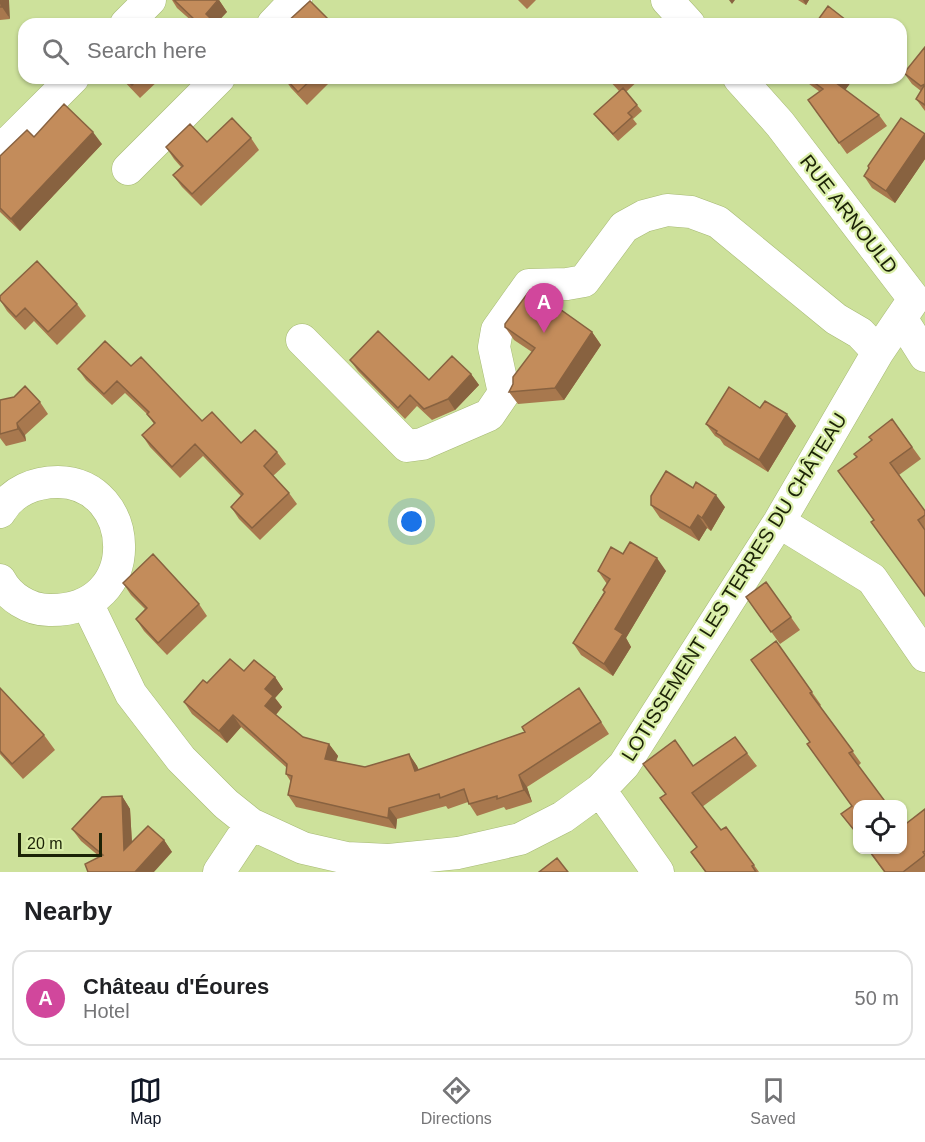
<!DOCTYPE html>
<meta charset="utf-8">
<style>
:root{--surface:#fff;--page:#f2f2f2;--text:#202124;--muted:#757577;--line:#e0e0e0;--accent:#111827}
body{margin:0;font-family:Helvetica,sans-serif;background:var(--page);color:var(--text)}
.controls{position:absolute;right:18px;bottom:18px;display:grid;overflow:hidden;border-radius:12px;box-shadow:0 2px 4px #0004}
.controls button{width:54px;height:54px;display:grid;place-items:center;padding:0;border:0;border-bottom:2px solid var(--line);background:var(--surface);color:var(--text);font:30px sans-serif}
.scale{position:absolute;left:18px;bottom:15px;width:84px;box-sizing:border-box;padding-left:6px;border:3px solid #1b2206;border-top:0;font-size:16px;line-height:21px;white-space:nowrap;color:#1b2206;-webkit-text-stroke:4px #daeea8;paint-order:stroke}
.you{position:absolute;left:412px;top:522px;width:21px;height:21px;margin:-15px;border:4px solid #fff;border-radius:50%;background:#1a73e8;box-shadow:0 0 0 9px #1a73e833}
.badge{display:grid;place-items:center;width:39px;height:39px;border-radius:50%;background:var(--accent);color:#fff;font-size:20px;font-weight:700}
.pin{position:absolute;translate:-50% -50px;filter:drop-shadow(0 2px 3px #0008)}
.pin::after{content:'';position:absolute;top:32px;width:21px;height:18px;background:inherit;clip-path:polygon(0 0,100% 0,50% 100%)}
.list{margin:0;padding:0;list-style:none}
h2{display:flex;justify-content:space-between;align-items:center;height:78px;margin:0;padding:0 24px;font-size:26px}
h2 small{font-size:20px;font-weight:400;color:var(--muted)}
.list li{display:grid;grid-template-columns:39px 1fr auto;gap:18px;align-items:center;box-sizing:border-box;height:96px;margin:0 12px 12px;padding:0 12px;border:2px solid var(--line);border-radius:18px}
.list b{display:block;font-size:22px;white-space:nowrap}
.list p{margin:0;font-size:20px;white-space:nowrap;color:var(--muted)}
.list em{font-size:20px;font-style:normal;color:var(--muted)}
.icon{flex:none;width:33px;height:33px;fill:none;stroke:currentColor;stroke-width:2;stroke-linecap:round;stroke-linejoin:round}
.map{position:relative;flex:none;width:925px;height:872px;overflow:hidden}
.search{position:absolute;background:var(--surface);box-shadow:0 2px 4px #0004;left:18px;right:18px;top:18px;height:66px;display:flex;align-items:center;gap:15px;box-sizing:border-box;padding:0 21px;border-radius:18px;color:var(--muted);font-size:22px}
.sheet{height:186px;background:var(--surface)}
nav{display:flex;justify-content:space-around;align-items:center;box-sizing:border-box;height:84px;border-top:2px solid var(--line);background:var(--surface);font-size:16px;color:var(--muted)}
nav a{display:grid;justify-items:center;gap:3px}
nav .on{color:var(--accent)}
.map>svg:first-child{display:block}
</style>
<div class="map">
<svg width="925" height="872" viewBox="0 0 925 872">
<rect width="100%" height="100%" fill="#cde19b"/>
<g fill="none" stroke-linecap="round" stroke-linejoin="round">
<defs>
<path id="minor" d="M667 0 689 24
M126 24 150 0
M273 24 296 0
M739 78 780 124 914 299 901 318 925 356
M0 151 73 78
M128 169 219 78
M302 340 407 446 422 444 489 415 504 393 494 347 497 330 529 285 567 284 584 281 624 227 644 216 667 210 691 212 718 222 836 319 860 333 878 352
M0 512C12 491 35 482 58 482 137 483 145 612 49 610 29 610 9 597 0 580
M779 522 872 579 925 656
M87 603 131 694 181 759 226 804 251 824 303 848 347 858 389 860 458 853 520 839 563 817 600 790 624 765 779 522 878 352 901 318
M600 790 658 872
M219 872 251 824"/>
</defs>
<use href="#minor" stroke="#a6b974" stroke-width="33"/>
<use href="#minor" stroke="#fff" stroke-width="32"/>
</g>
<path fill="#a8784e" d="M0 0 10 19 0 20Z
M172 0H219L227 12 194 23 177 8Z
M518 0H536L527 9Z
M798 0H809L806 5Z
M925 47V111L916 99 921 91 912 84 904 73Z
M121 78H161L140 98Z
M284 78H334L307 105 291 88Z
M607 78H641L626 92 642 111 633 119 637 124 618 141 599 120 594 114 619 91Z
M801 78H854L845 90 879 115 887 126 847 154 808 100 820 92Z
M925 134V159L895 203 872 188 864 176Z
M34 137 102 144 20 231 0 212V156Z
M251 138 259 150 201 206 182 187 173 175 181 167 174 159 166 147Z
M0 300 77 304 86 316 57 345 34 321 25 330 7 311Z
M505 327 592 332 601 345 564 400 518 404 509 392 532 352 514 340Z
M350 360 429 380 471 374 479 385 455 410 432 420 417 406 405 419 358 371Z
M131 366 202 421 241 443 277 452 286 464 273 476 289 493 297 504 260 540 239 519 231 507 241 496 203 456 180 478 150 447 142 435 154 424 147 414 125 393 112 405 86 380 78 369Z
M0 400 40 402 48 414 25 435 26 441 6 446 0 438Z
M760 408 796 426 768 472 724 445 720 439 715 436 706 424Z
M892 419 921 459 899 475 925 511V596L874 520 856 457Z
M651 505 725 507 711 531 707 528 699 541 660 518Z
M623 554 666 571 626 638 631 647 613 676 581 655 573 643 604 592 603 590 607 584 598 571Z
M766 582 800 630 780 644 746 597Z
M123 583 199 604 207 616 167 655 144 631 136 619 145 609 131 595Z
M776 641 821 705 820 706 861 763 858 766V836L841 814 852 807 810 742Z
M244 671 275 677 283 689 275 698 282 707 276 715 303 737 329 744 338 756 336 761 365 767 409 754 417 766 419 770 525 732 587 700 609 734 527 787 532 802 506 810 504 807 477 816 468 802 448 809 446 806 397 819 396 829 296 807 288 795 291 782 286 774 287 768 241 727 227 743 192 714 184 702 207 683Z
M0 688 44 735 55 750 23 779 0 754Z
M747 753 757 766 702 807 721 830 754 865 759 872H705L691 852 697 847 660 798 665 794 693 766Z
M122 796 130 809 132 843 164 840 172 852 100 857 81 841 72 829Z
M925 809V872H884L867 849H903V826Z"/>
<path fill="#886240" d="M1 0H9L10 19 2 7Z
M219 0 227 12 216 24H213L206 14Z
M729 0H735L732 4Z
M803 0H809L806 5Z
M837 78H854L843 93 835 82Z
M93 132 102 144 20 231 11 219Z
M925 134V159L895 203 886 191Z
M592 332 601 345 564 400 555 388Z
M471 374 479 385 455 410 448 399Z
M787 414 796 426 768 472 759 460Z
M17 423 25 435 26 441 18 429Z
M716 495 725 507 711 531 702 518Z
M698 515 707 528 699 541 690 528Z
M657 558 666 571 626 638 631 647 613 676 604 664 615 629Z
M275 677 283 689 275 698 282 707 273 718 265 706V689Z
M233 715 241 727 227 743 219 731Z
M329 744 338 756 333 770 325 759Z
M409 754 417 766 423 783 415 771Z
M519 775 527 787 532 802 524 790Z
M122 796 130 809 133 862 124 850Z
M389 808 397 819 396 829 388 818Z
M164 840 172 852 154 872H135Z"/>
<path fill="#c38c5b" stroke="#886240" stroke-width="1.5" d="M0 0H1L2 7H0Z
M174 0H218L206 14 216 24H193L196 21Z
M310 1 333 24H285Z
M828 6 851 24H815Z
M925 47V84L921 86 904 73Z
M124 78H139L132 85Z
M285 78H313L298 92Z
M610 78H618L614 82Z
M808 78H837L835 82 879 115 839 143 808 100 823 89Z
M925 84V105L916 99Z
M623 88 637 105 628 113 632 117 613 134 594 114Z
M64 104 93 132 11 219 0 208V156L27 130 34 137Z
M232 118 251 138 192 194 173 175 183 166 166 147 190 124 207 142Z
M901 118 925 134 886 191 864 176 869 168 868 166Z
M37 261 77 304 48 332 25 308 16 317 0 300V296Z
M530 290H533L592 332 555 388 509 392 513 384V377L535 348 505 327V324Z
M378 331 429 380 452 356 471 374 448 399 424 409 410 395 398 408 350 360Z
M105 341 131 366 141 357 202 421 212 412 241 443 255 430 277 452 264 466 289 493 252 528 231 507 243 494 195 444 172 467 142 435 155 423 147 414 149 412 117 381 104 394 78 369Z
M25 386 40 402 17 423 18 429 0 434V400L14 397Z
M729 387 760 408 765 401 787 414 759 460 716 433 717 431 706 424Z
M892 419 912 447 890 463 925 511V515L918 520 925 530V596L871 522 874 520 838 471 857 457 854 454 872 440 869 437Z
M666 471 693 488 696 482 716 495 702 518 698 515 690 528 651 505V496Z
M630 542 657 558 615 629 623 634 604 664 573 643 605 592 603 590 610 579 598 571 611 547 623 554Z
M153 554 199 604 158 643 136 619 147 608 123 583Z
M766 582 791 617 771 632 746 597Z
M776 641 812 692 810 693 853 751 849 753 887 804H858V835L841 814 852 806 807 744 810 742 751 660Z
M230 659 244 671 254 660 275 677 265 689 273 696 265 706 303 737 329 744 325 759 365 767 409 754 415 771 525 732 522 727 579 688 601 722 519 775 524 790 497 799V796L469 804 464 789 440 798 439 794 389 808 388 818 288 795 292 776 286 774 287 764 233 715 219 731 184 702 203 680 207 683Z
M0 688 44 735 12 764 0 751Z
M735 737 747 753 692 793 721 830 726 827 754 865 752 866 756 872H706L691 852 697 847 660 798 666 794 643 764 675 740 693 766Z
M122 796 124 850 148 826 164 840 135 872H88L85 864 103 855 72 829 102 797Z
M925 809V851L923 852 925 855 903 872H885L868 849H903V825V826Z
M557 858 568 872H539Z"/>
<g text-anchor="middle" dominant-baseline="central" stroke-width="4.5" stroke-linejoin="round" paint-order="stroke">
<g font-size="20" fill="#1b2206" stroke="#daeea8">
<text transform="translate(849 214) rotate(52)">RUE ARNOULD</text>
<text transform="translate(734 587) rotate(-58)">LOTISSEMENT LES TERRES DU CHÂTEAU</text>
</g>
</g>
</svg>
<div class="controls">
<button><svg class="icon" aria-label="locate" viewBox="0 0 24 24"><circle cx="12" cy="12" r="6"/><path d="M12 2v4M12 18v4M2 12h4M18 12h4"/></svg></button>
</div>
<div class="scale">20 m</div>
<div class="you"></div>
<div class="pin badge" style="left:544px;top:333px;background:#d1479c">A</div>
<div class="search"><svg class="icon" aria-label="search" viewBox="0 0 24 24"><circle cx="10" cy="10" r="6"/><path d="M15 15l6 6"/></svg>Search here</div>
</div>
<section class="sheet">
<h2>Nearby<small></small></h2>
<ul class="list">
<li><span class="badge" style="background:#d1479c">A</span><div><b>Château d'Éoures</b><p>Hotel</p></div><em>50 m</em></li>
</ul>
</section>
<nav>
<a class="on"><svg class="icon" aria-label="map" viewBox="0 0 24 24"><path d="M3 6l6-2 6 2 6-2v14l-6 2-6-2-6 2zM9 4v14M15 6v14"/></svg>Map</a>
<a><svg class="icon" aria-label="directions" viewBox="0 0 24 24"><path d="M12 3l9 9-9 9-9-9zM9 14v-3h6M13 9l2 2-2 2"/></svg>Directions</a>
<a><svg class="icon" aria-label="saved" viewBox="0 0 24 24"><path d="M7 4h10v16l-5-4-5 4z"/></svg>Saved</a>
</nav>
